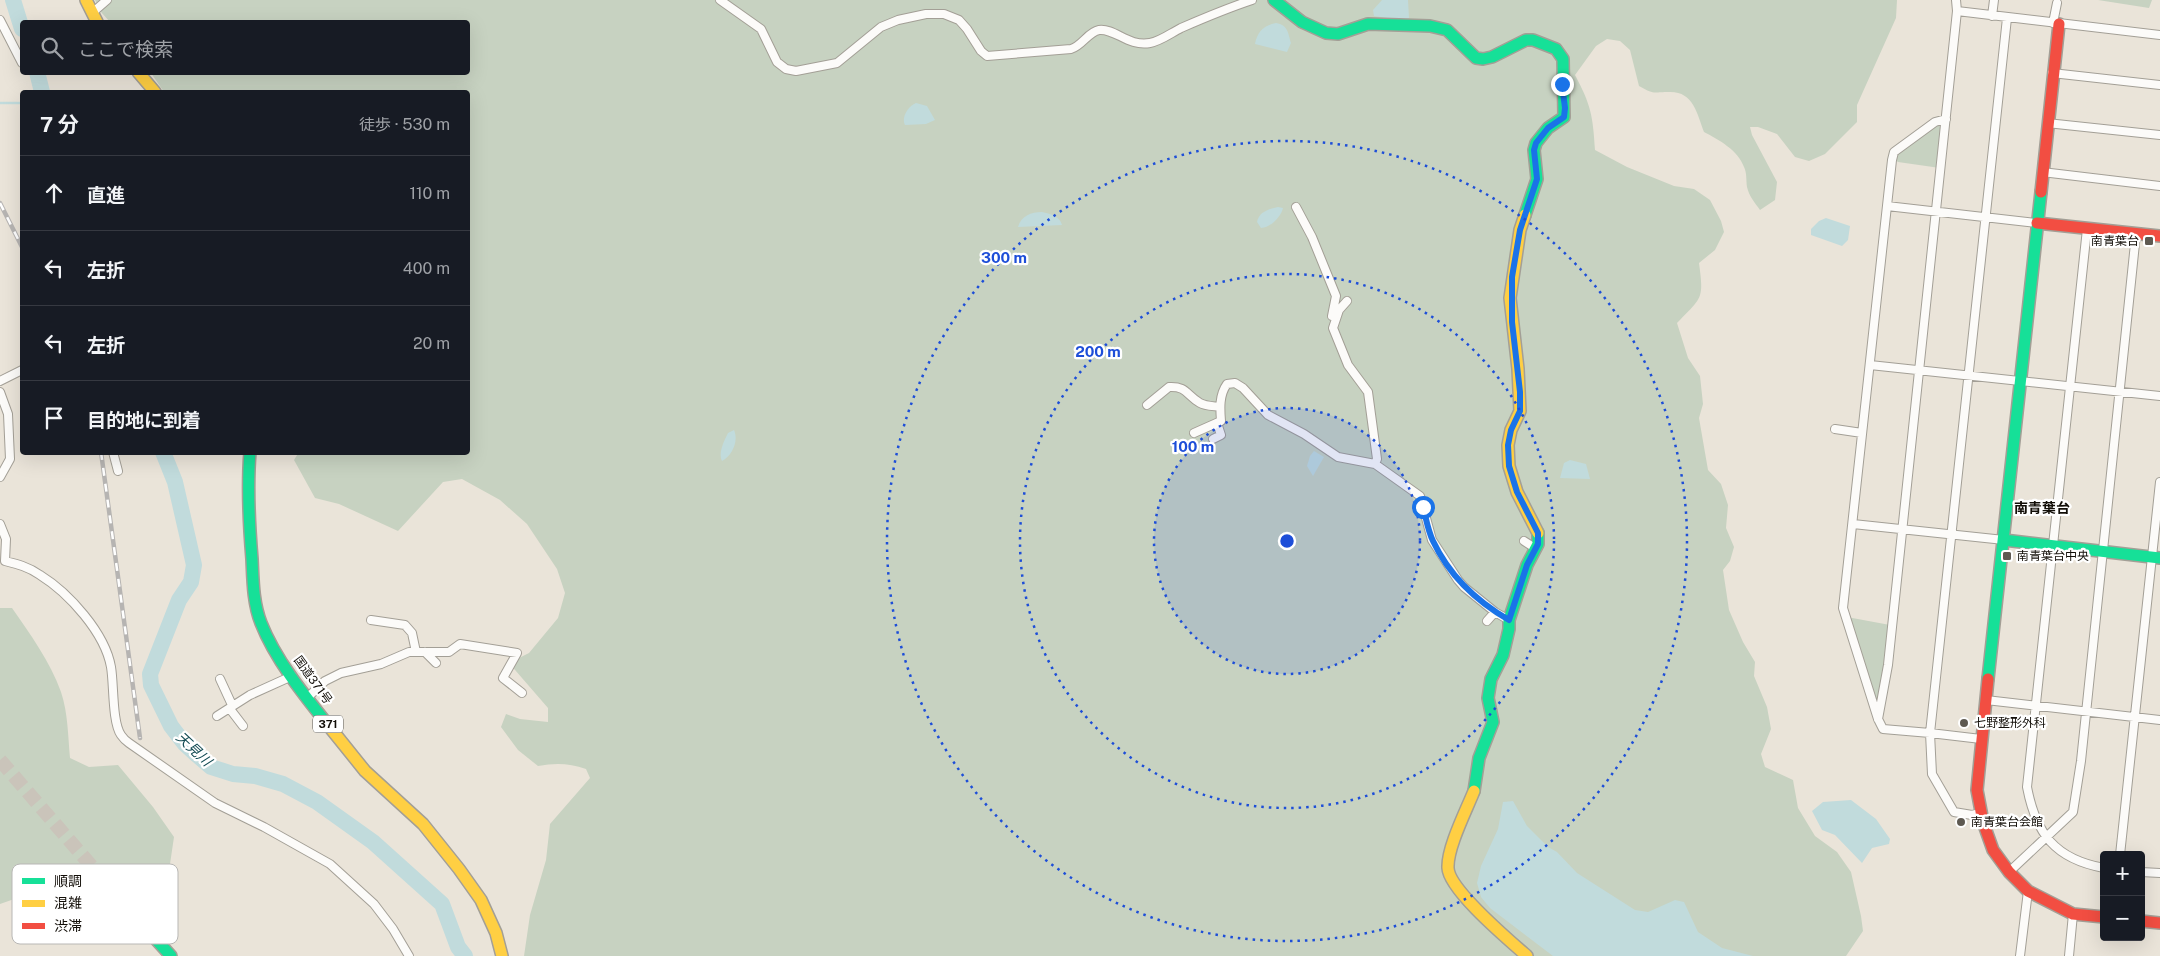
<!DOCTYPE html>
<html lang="ja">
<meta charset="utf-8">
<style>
:root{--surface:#171b24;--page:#242831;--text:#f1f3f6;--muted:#9ea1a6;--line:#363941}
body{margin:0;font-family:"Public Sans","Noto Sans JP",sans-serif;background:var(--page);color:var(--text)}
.controls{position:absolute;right:15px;bottom:15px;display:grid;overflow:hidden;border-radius:5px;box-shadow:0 5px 20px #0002}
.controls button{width:45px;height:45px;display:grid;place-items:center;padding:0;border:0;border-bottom:1px solid var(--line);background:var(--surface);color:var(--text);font:25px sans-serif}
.stop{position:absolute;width:15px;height:15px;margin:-11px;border:4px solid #1a73e8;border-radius:50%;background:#fff}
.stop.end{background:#1a73e8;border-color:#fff;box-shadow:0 1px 5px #0008}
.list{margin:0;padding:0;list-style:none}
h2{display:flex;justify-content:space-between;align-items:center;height:65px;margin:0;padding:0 20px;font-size:21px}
h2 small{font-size:16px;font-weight:400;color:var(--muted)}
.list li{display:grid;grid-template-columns:32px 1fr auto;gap:15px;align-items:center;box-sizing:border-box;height:75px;padding:0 20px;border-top:1px solid var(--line)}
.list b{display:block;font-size:19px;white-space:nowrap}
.list em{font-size:16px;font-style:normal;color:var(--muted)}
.icon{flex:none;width:28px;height:28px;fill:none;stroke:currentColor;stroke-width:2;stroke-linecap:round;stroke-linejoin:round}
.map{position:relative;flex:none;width:2160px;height:956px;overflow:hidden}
.search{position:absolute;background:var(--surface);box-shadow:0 5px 20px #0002;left:20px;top:20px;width:450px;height:55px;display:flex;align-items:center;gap:12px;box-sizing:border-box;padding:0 18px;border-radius:5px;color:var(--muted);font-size:19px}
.panel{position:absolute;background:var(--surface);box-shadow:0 5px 20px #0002;left:20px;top:90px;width:450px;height:365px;border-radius:5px}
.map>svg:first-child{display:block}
</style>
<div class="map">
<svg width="2160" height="956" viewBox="0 0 2160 956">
<rect width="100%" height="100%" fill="#eae4d9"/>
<path fill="#c7d2c1" d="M95 0H1897L1896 18 1857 105V122L1825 154 1809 161 1795 157 1777 134 1758 127H1750L1752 135 1777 182 1775 200 1760 210C1755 203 1749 196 1747 187 1746 180 1747 173 1744 167 1738 150 1719 140 1704 132 1697 113 1693 91 1669 92 1652 92 1655 95 1639 86L1630 50 1620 41 1607 39 1596 46 1575 75C1591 105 1593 116 1595 150L1627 167 1674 186 1694 189 1710 200 1721 221 1724 232 1715 250 1699 263C1704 300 1702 297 1677 323L1688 358 1700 376 1703 404 1699 418 1708 470 1721 484 1728 505 1726 528 1734 547 1730 561 1723 570 1729 610 1743 642 1755 662 1754 676 1767 707 1771 729 1761 754 1765 767 1793 780 1798 808 1815 836 1837 852 1851 872 1861 916 1863 931 1846 956H524L530 915 546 860 550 824 590 778 586 769C569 763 555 763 538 766L518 750 501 727 506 714 520 719 548 722V708L509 663 529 653 558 618 565 593 557 569 527 524 500 500 462 479 443 482 398 531 339 504 315 498 294 460 299 452H468V92H164L151 73 468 72V22H110L101 12Z
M2098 0H2152L2149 8Z
M1945 120 1940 168 1898 162 1894 159 1901 149Z
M0 608H12C30 634 50 661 61 692 68 713 68 736 70 758L89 767 118 765 153 807 174 837 170 864 159 877 131 889 108 902 64 903 20 897 0 904Z
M1847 617 1890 625 1878 712Z"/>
<path fill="#c1dbdc" d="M1382 0H1408L1409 18 1401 20 1374 16 1373 10Z
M1276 23C1288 25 1288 33 1291 43L1287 52 1255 44C1257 32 1264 25 1276 23Z
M916 103 927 106 935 120 926 124 905 125C901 118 908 106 916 103Z
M1278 207 1283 208C1281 217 1270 228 1261 228L1257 222C1259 212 1268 209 1278 207Z
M1042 212C1050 214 1060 216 1062 225L1018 227C1021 216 1031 212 1042 212Z
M1826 218 1850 226 1848 240 1842 246 1811 235V229L1819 221Z
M734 430C739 441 732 456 722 461 718 453 724 441 728 433Z
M1314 451 1324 457 1313 476 1307 466 1310 456Z
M1570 460 1586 464 1590 479 1560 478 1564 463Z
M1851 800 1876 819 1890 839 1889 844 1872 848 1862 863 1835 835 1822 830 1812 811 1823 802Z
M1513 801 1527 826 1548 847 1557 852 1577 873 1635 910 1648 912 1675 900 1684 902 1698 932 1722 948 1753 956H1553L1490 908 1481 897 1477 883 1481 866 1498 829 1503 802Z"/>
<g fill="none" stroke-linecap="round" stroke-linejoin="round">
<path stroke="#c1dbdc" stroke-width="2.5" d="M0 103H22"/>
<path stroke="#c1dbdc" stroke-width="16" d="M13 0 22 29
M37 72 42 92
M163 452 175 482 194 565 191 582 179 600 150 674 151 685 171 726 184 743 197 755 211 767 233 774 255 776 283 784 317 802 373 842 442 904 458 947 465 956"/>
<path stroke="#cac4ba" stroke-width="14" stroke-dasharray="14 7" stroke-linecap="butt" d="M0 760 132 913"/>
<defs>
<path id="street" d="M720 0 761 29 777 62 786 69 796 71 837 63 881 27 898 20 926 14H944L959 20 967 29 981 51 987 56 1071 49C1082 46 1088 32 1099 30 1115 28 1128 47 1150 43 1161 41 1171 33 1181 28 1204 18 1228 8 1252 0
M1957 11 2160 35
M92 13 107 0
M1992 16 1994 0
M0 20 22 63
M2053 23 2057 3
M2052 73 2160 85
M1946 119 1935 122 1894 152 1892 160 1843 608 1878 719 1883 729 1930 733 1932 774 1954 812 1972 815 1980 813
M2047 123 2160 135
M2042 172 2160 186
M1887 206 2037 223
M1296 207 1312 237 1336 296 1332 316
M2087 229 2027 787C2036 834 2055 859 2104 868
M1347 301 1339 310 1333 328 1348 365 1368 392 1377 459 1375 464
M1870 365 2160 396
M0 381 22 370
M0 392 8 414 10 459 0 477
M1147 405 1169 387C1187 386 1186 395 1200 403 1205 406 1213 406 1220 407
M1835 429 1862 433
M1194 433 1221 421C1220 409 1219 395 1227 384L1235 383 1243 388 1268 415 1304 434 1338 457 1375 464 1420 496 1432 540 1458 580 1464 587 1495 612 1509 620
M1213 439 1221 435 1217 423
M113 452 118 471
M0 524 6 539 5 561C17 564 29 567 40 575 69 593 105 633 111 667 114 684 112 722 121 735 123 738 126 741 129 743L215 803 264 827 330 864 374 904 393 929 409 956
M1853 524 2004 540
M1524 541 1535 548
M371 620 405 625 412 633 416 652
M1487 621 1495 612
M425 652 436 663
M220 679 232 705
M307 698 325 681 341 673 381 664 409 652H449L460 644 517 653 503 678 522 693
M1986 700 2160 720
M230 709 243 726
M217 716 250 695 292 676
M1878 719 1888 665 1957 11 1956 0
M1981 739 1930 733 2007 18
M2120 855 2160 482
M2009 872 2073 812 2081 761 2136 234
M2141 872 2160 873
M2020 956 2028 891
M2069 956 2073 914"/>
<path id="fast" d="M1274 0 1302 22 1326 33 1338 34 1368 24 1430 26 1447 30 1476 58 1483 59 1492 57 1526 40H1533L1556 49 1563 59 1564 117 1548 128 1536 143 1534 150 1537 179 1525 215
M250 452C247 488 249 523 252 559 253 580 253 603 261 623 275 659 304 695 328 725
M2004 540 2160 558
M1988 679 2041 192
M1474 791 1479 758 1493 722 1488 698 1491 679 1503 655 1509 629V620L1527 565 1538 544V533
M132 913 171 956"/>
<path id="slow" d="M86 0 97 22
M138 72 155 92
M1525 215 1520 230 1510 298 1518 369 1520 411 1511 430 1508 445 1509 466 1517 492 1538 533
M328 725 365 771 423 824 459 869 481 900 496 933 502 956
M1474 791C1466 811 1447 848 1448 868 1449 890 1509 940 1527 956"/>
<path id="jam" d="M2041 192 2059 24
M2037 223 2160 236
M1988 679 1977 790 1983 822 1993 850 2009 872 2028 891 2073 914 2104 917
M2141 921 2160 923"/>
</defs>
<use href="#street" stroke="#a39f96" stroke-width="10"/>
<use href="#fast" stroke="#a39f96" stroke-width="14"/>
<use href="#slow" stroke="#a39f96" stroke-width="14"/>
<use href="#jam" stroke="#a39f96" stroke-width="14"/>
<use href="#street" stroke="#fcfbf9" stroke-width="8"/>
<use href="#fast" stroke="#16e098" stroke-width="11"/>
<use href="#slow" stroke="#ffcf43" stroke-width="11"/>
<use href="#jam" stroke="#f24e42" stroke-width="11"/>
<defs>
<path id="rail" d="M0 203 22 247
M101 452 140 738"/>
</defs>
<use href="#rail" stroke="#b6b4b2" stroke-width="4.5"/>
<use href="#rail" stroke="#fff" stroke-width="2.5" stroke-dasharray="8" stroke-linecap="butt"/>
</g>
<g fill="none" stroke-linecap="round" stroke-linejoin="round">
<path stroke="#1a73e8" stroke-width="6" d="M1423 507C1426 518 1428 531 1433 541 1449 575 1476 601 1509 620L1527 565 1538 544V533L1517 492 1509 466 1508 445 1511 430 1520 411V392L1512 322V277L1520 230 1537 179 1534 150 1536 143 1548 128 1564 117 1565 108 1562 84"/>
</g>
<circle cx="1287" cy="541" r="133" fill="#1d4ed8" fill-opacity=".12"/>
<g fill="none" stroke="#1d4ed8" stroke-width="2.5" stroke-dasharray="2.5 5">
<circle cx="1287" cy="541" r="133"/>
<circle cx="1287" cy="541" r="267"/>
<circle cx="1287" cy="541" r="400"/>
</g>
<g fill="#5e5951" stroke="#fff" stroke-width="2">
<rect x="2144" y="236" width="10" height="10" rx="2.5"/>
<rect x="2002" y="551" width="10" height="10" rx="2.5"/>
<circle cx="1964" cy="723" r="5"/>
<circle cx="1961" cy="822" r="5"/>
</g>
<g text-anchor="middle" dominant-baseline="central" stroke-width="4.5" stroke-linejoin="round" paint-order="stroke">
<rect fill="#fff" stroke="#595652" stroke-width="1" x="313" y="715.5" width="30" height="17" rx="4"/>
<g font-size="11" font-weight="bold" fill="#120e08">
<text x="328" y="724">371</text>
</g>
<g font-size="12" fill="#120e08" stroke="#fff" text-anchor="start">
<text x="2139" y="241" text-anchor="end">南青葉台</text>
<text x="2017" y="556">南青葉台中央</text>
<text x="1974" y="723">七野整形外科</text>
<text x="1971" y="822">南青葉台会館</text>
</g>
<g font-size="12" fill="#120e08" stroke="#fff">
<text transform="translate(313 680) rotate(54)">国道371号</text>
</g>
<g font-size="14" font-weight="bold" fill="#120e08" stroke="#fff">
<text x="2042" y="508">南青葉台</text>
</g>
<g font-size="14" font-style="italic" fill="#134b53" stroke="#fff">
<text transform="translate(194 749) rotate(43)">天見川</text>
</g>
</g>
<rect x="12" y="864" width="166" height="80" rx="8" fill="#fff" stroke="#b8b7b5" stroke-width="1"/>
<rect x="22" y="878" width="23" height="6" fill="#16e098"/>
<rect x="22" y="900" width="23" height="7" fill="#ffcf43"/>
<rect x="22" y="923" width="23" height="6" fill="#f24e42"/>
<g font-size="14" fill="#120e08">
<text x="54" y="886">順調</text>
<text x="54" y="908">混雑</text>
<text x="54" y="931">渋滞</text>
</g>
<circle cx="1287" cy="541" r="8" fill="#1d4ed8" stroke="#fff" stroke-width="2.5"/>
<g font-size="15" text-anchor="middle" font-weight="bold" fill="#1d4ed8" stroke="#fff" stroke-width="4.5" stroke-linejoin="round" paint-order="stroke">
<text x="1004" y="263">300 m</text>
<text x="1098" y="357">200 m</text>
<text x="1193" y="452">100 m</text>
</g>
</svg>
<div class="controls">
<button>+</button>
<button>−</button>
</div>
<div class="stop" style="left:1423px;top:507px"></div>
<div class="stop end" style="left:1562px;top:84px"></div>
<div class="search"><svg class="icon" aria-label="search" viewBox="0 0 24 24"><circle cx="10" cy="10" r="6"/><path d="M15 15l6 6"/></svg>ここで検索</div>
<section class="panel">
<h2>7 分<small>徒歩 · 530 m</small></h2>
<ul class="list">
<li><svg class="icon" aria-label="ahead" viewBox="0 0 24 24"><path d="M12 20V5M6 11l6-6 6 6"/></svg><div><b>直進</b></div><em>110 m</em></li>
<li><svg class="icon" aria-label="left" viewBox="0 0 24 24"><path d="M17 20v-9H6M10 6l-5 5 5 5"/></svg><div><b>左折</b></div><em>400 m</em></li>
<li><svg class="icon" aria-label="left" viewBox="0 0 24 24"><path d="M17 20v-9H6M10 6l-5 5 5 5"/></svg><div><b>左折</b></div><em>20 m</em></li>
<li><svg class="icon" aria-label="arrive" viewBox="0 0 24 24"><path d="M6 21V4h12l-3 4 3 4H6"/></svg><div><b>目的地に到着</b></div></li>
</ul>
</section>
</div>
